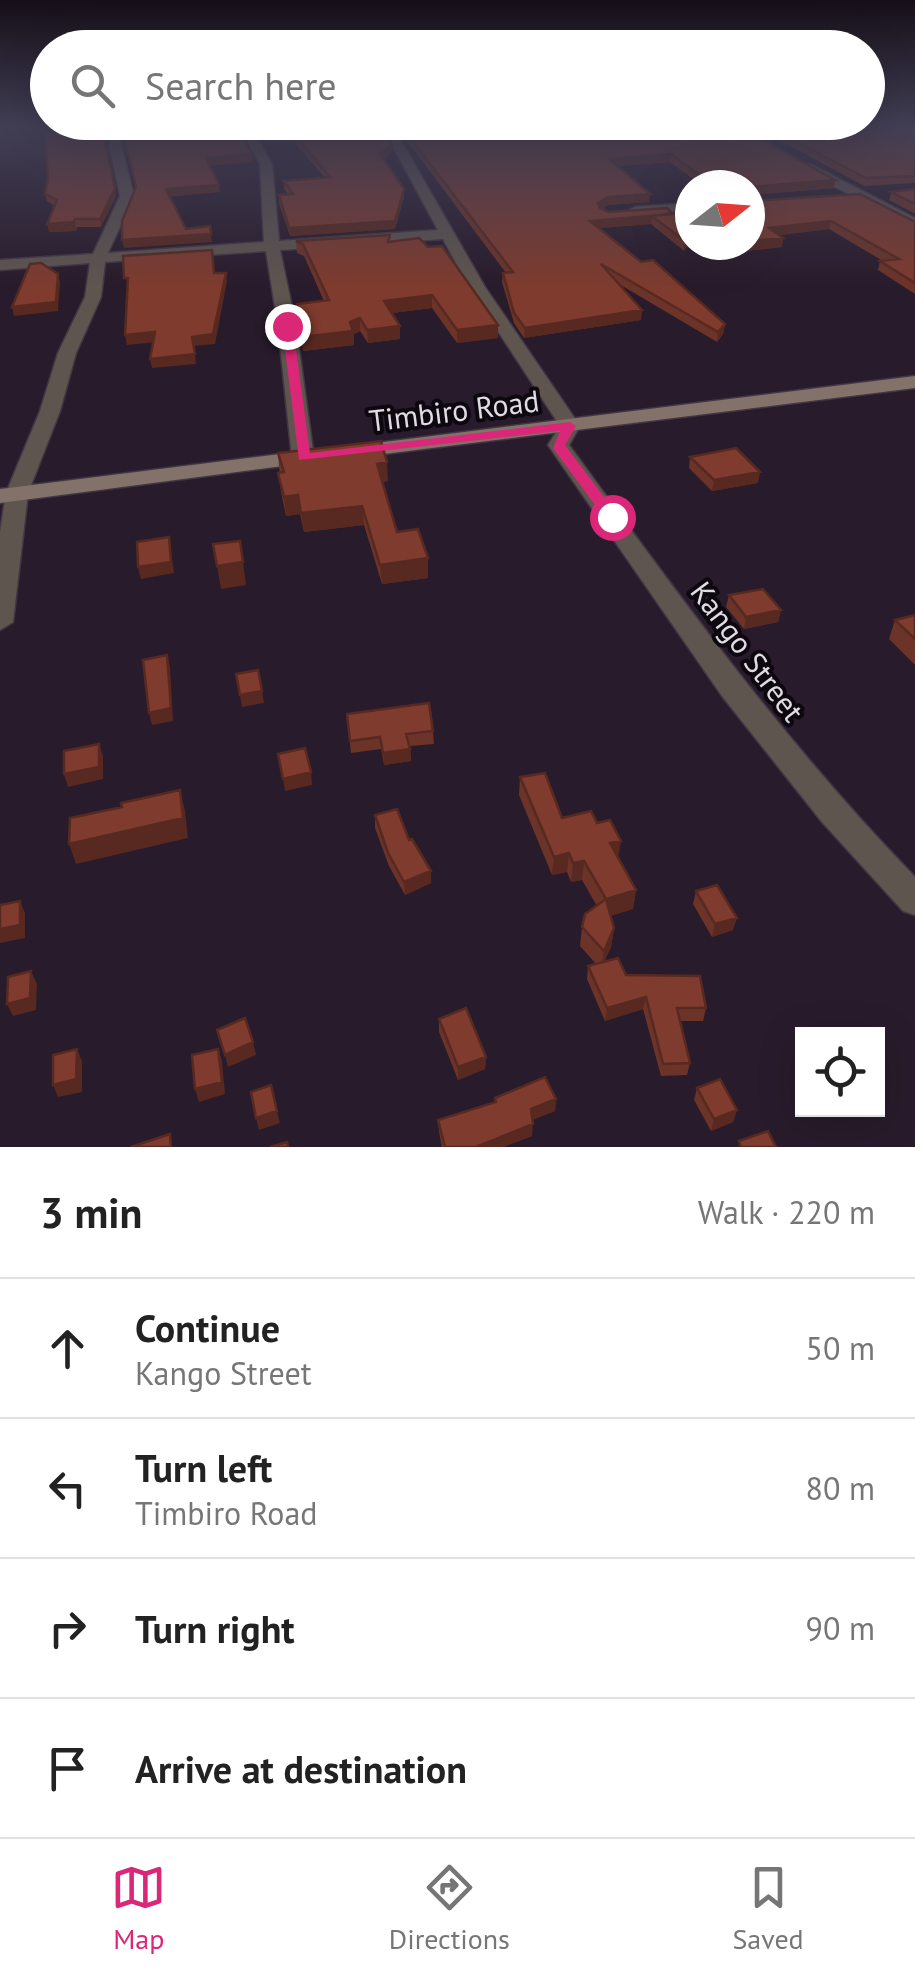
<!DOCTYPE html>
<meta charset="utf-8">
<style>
:root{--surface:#fff;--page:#f2f2f2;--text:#222;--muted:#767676;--line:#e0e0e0;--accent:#db2777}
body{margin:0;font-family:"PT Sans",sans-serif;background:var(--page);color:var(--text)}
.controls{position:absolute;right:30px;bottom:30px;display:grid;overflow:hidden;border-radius:0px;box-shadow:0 10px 40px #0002}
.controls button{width:90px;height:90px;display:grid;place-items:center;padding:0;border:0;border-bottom:2px solid var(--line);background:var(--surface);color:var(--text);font:50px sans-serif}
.compass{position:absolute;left:675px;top:170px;width:90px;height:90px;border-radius:50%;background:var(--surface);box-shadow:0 10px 40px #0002;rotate:73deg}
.stop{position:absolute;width:30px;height:30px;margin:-22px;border:8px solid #db2777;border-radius:50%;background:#fff}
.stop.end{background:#db2777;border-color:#fff;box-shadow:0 2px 10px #0008}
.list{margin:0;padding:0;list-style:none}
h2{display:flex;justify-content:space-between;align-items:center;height:130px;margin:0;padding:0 40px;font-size:42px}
h2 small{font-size:32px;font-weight:400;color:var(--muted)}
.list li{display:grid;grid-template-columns:65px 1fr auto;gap:30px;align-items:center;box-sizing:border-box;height:140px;padding:0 40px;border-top:2px solid var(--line)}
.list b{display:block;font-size:38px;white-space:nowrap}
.list p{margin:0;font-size:32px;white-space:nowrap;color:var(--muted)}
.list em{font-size:32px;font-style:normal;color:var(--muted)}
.icon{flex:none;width:55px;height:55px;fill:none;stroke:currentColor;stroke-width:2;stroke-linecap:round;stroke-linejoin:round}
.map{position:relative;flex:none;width:915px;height:1147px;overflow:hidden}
.search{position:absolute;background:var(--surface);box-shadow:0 10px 40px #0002;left:30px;right:30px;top:30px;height:110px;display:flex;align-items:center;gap:25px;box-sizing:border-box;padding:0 35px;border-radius:55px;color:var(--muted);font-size:38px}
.sheet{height:690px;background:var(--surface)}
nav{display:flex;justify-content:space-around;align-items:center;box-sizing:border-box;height:140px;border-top:2px solid var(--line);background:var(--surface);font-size:28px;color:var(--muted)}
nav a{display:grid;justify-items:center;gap:5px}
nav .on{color:var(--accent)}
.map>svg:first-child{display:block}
</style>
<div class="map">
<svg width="915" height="1147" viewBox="0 0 915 1147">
<rect width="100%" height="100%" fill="#281b2b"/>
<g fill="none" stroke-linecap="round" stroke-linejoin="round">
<defs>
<path id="minor" d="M239 126H250L272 164 279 241 438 230 391 143 365 132 338 130 368 126 400 139 485 287 580 426 569 445C680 597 783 741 915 877V915L903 911 822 822 722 696 548 445 560 426 469 287 443 239 280 250 296 326 314 458 303 464 292 458 278 326 266 251 105 262 101 297 76 353 60 411 28 493 13 622 0 630V532L6 493 40 411 58 353 85 297 90 263 0 270V260L93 254 120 196 109 144 111 131 117 128 123 131 121 144 134 196 108 253 264 242 260 164Z
M802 164H810L915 218V228L802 170Z
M690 203V211L635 215 628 211 635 207Z"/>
<path id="secondary" d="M915 376V388L352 458 341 452 352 446Z
M313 450 324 456 321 461 0 503V489Z"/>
</defs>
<use href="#minor" stroke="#423645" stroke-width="3"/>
<use href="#secondary" stroke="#423645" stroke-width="3"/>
<use href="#minor" fill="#5e554f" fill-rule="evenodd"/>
<use href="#secondary" fill="#82726a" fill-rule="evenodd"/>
</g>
<path fill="#6c3328" d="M56 126H116L107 130 105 143 116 196 101 227H77L76 231 49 232 55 206 47 201 45 194Z
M329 126H344L392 152 383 159 404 189V197L395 229 290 236 279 203V195L288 194 284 189V181L324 177 292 139V132L330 129Z
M378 126H395V133Z
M396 126H739L835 180 834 188 750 195V185H701L670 162 617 166 649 202 608 205 602 209 609 212 673 214 690 211 684 251 651 224 600 228 641 262 725 324 723 334 717 342 619 284 641 320 524 338 514 323 502 282 503 273H506Z
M753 126H915V183L864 186Z
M915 189V214L889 200 891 192Z
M750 201 915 222V294L878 270 880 261H883L829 229 779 235 783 238 782 247 735 252 725 245H750Z
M390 235V242L498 325V338L457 343 432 308 392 313 400 326V339L368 343 360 331 354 334V345L303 351 297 304 324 301 304 256 297 253 296 241Z
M278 453 388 481 383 482 397 532 428 558V578L382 584 364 525 304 532 300 514 286 516 281 492Z
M690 457 758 483 712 491 689 468Z
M729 595 781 610 778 622 744 629 726 607Z
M915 615V665L889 639 895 620Z
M347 714 433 731 434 744 410 746 411 761 384 765 381 749 351 753Z
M520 777 562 818 597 823 636 890 633 909 610 916 614 928 611 947 604 962 626 975 706 1008 703 1021H680L690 1063 687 1075 661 1076 643 1009 605 1021 587 979 588 966 596 964 580 946 582 927 597 906 582 880 571 882 567 872 552 875 519 795Z
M375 815 409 840 431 871V883L405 895 389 866 375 828Z
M696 891 733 930 712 937 693 904Z
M439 1019 486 1057 485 1069 458 1080 439 1032Z
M697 1088 737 1110 733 1122 711 1131 694 1100Z
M495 1098 556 1099 555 1111 532 1120V1136L503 1147H442L439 1132 438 1120 494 1103Z"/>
<path fill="#582920" d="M106 126H116L107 130 105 143 104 136Z
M392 145V152L380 161V154Z
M252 154 253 162 207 166 206 158Z
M671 154 670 162 609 167V159Z
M835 180 834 188 750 195 751 187Z
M219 185 220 192 167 197 166 189Z
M115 188 116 196 101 227 100 219Z
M404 189V197L395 229 290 236 289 228Z
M650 194 649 202 608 205 597 212 598 203 608 197Z
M673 214 652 216 651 224 590 229V221Z
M75 219 76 231 49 232 47 224Z
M831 221 829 229 767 237 769 228Z
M211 234 212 242 124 248 122 240Z
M690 237V244L684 251 686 242Z
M783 238 782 247 735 252 736 245H750V241Z
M226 273 227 281 215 344 193 346 192 337Z
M58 274 60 283 58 311 14 316 12 307Z
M432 295V308L385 314 384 301Z
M642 310 641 320 524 338 525 328Z
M360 318V331L354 334V345L303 351 302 337Z
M725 324 723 334 717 342 718 332Z
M498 325V338L457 343V330Z
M400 326V339L368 343 367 330Z
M155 332 157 342 127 345 125 335Z
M195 354 196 364 152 368 150 359Z
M387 462 388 481 378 482 377 464Z
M760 472 758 483 712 491 714 480Z
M298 495 300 514 286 516 284 497Z
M362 506 364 525 304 532 301 513Z
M169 537 174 573 141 579 138 567Z
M428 558V578L382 584 380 565Z
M243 562 246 585 221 589 217 566Z
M781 610 778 622 744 629 746 617Z
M167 655 170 667 173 721 152 725 149 713Z
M262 691 264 703 242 707 240 695Z
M99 744 103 756V779L68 787 64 774Z
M410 749 411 761 384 765 383 753Z
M311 772 312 785 285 791 283 779Z
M180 790 185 811 188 838 76 864 69 844Z
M621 841 618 859 610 843Z
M569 853 567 872 552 875 554 857Z
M584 861 582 880 571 882 573 863Z
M431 871V883L405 895 404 882Z
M636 890 633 909 603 918 606 899Z
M20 901 25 913V938L0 943V929Z
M737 918 733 930 712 937 715 924Z
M614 928 611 947 601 969 604 951Z
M31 971 37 984 36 1010 13 1016 7 1004Z
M646 997 643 1009 605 1021 607 1008Z
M253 1042 256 1055 228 1067 225 1055Z
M77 1049 82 1061V1092L58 1097 53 1085Z
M218 1049 222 1061 225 1094 199 1102 195 1089Z
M486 1057 485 1069 458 1080V1067Z
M556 1099 555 1111 530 1121 531 1109Z
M737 1110 733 1122 711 1131 714 1119Z
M277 1111 280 1123 259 1130 256 1118Z
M533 1124 532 1136 503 1147H476Z"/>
<path fill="#7e3b2e" stroke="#582920" stroke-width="2.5" d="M56 126H106L104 136 115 188 100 219H75L74 222 47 224 57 200 45 194 48 179 45 133 56 129Z
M125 126H238L252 154 206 158 219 185 166 189 186 229 210 226 211 234 122 240V221L136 187 124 137Z
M331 126H344L388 139 392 145 380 154 404 189 395 221 289 228 279 195 293 194 284 181 330 177 292 132 333 129Z
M401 126H739L835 180 751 187 750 194V185H713L671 154 609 159 650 194 608 197 598 203 600 208 609 212 667 208 673 214 590 221 641 262 653 260 725 324 718 332 601 264 642 310 525 328 514 313 503 273 513 272Z
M767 126H915V176L866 178Z
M915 189V204L891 192Z
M860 194 915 222V283L880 261 899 259 831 221 769 228 783 238 750 241V201Z
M690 211V237L686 242 652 216Z
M390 235 388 242 419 238 428 247 442 246 498 325 457 330 432 295 384 301 400 326 367 330 360 318 350 322 353 331 302 337 297 304 329 300 303 244 296 241Z
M212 250 214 273H226L213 334 192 337 195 354 150 359 155 332 125 335 128 278H124L123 256Z
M41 263 58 274 56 302 12 307 30 264Z
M381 441 387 462 377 464 397 532 418 529 428 558 380 565 362 506 301 513 298 495 284 497 278 473 284 472 278 453Z
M736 448 760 472 714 480 690 457Z
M169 537 171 562 138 567 137 542Z
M240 541 243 562 217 566 213 544Z
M763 589 781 610 746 617 729 595Z
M915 615V639L895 620Z
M167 655 171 708 149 713 143 660Z
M258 670 262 691 240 695 236 674Z
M429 703 433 731 406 734 410 749 383 753 380 737 350 741 347 714Z
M99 744V767L64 774V751Z
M305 748 311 772 283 779 278 754Z
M545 773 562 818 591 811 597 823 610 820 621 841 610 843 636 890 606 899 614 928 604 951 582 927 585 914 606 899 584 861 573 863 569 853 554 857 520 777Z
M180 790 183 818 69 844 70 818 122 807 121 803Z
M397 809 409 840 412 839 431 871 404 882 388 853 375 815Z
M717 885 737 918 715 924 696 891Z
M20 901V925L0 929V905Z
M618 958 626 975 700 976 706 1008H677L690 1063 663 1064 646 997 607 1008 588 966Z
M31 971 30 998 7 1004 8 977Z
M466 1008 486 1057 458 1067 439 1019Z
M245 1018 253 1042 225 1055 217 1030Z
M77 1049 76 1079 53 1085V1055Z
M218 1049 222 1082 195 1089 192 1055Z
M545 1077 556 1099 531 1109 533 1124 476 1147H445L438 1120 496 1102 495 1098Z
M720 1079 737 1110 714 1119 697 1088Z
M271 1085 277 1111 256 1118 251 1092Z
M768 1131 776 1147H741L739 1141Z
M170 1134 171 1147H131Z
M287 1142 288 1147H270Z"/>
<linearGradient id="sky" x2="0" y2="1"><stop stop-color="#160f18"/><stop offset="0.44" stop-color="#423f55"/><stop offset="1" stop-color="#423f55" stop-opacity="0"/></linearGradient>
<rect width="915" height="287" fill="url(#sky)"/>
<path fill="#db2777" d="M287 323 293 326 310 453 570 422 576 426 565 445 619 517 606 520 553 448 560 431 299 460 282 326Z"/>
<g text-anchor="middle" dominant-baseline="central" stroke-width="8" stroke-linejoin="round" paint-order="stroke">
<g font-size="30" fill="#e2dae4" stroke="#0d080f">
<text transform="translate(454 410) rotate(-7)">Timbiro Road</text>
<text transform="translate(748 651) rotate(53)">Kango Street</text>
</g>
</g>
</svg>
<div class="controls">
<button><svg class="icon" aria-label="locate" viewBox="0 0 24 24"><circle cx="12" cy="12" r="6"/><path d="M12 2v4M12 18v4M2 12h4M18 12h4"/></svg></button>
</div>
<svg class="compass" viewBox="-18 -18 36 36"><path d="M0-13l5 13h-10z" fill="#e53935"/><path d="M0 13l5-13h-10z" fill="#767676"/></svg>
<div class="stop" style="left:612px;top:517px"></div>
<div class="stop end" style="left:287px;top:326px"></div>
<div class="search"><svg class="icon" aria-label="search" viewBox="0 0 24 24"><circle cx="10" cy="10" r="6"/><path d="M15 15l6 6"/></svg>Search here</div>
</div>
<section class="sheet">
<h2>3 min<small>Walk · 220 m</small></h2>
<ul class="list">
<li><svg class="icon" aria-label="ahead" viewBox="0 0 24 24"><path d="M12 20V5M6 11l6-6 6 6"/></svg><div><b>Continue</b><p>Kango Street</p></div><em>50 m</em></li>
<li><svg class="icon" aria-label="left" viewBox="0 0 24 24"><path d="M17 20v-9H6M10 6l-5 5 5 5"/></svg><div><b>Turn left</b><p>Timbiro Road</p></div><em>80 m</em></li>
<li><svg class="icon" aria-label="right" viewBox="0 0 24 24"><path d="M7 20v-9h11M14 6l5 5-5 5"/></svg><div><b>Turn right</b></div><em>90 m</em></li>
<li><svg class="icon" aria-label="arrive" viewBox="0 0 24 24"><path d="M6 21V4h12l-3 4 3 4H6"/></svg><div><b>Arrive at destination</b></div></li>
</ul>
</section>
<nav>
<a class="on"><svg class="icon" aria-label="map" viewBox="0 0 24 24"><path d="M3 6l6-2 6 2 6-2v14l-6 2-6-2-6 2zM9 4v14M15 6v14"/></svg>Map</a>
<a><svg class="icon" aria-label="directions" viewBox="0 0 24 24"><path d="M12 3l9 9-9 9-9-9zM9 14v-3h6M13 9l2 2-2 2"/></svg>Directions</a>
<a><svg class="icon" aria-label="saved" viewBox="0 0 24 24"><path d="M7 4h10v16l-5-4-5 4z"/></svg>Saved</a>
</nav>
